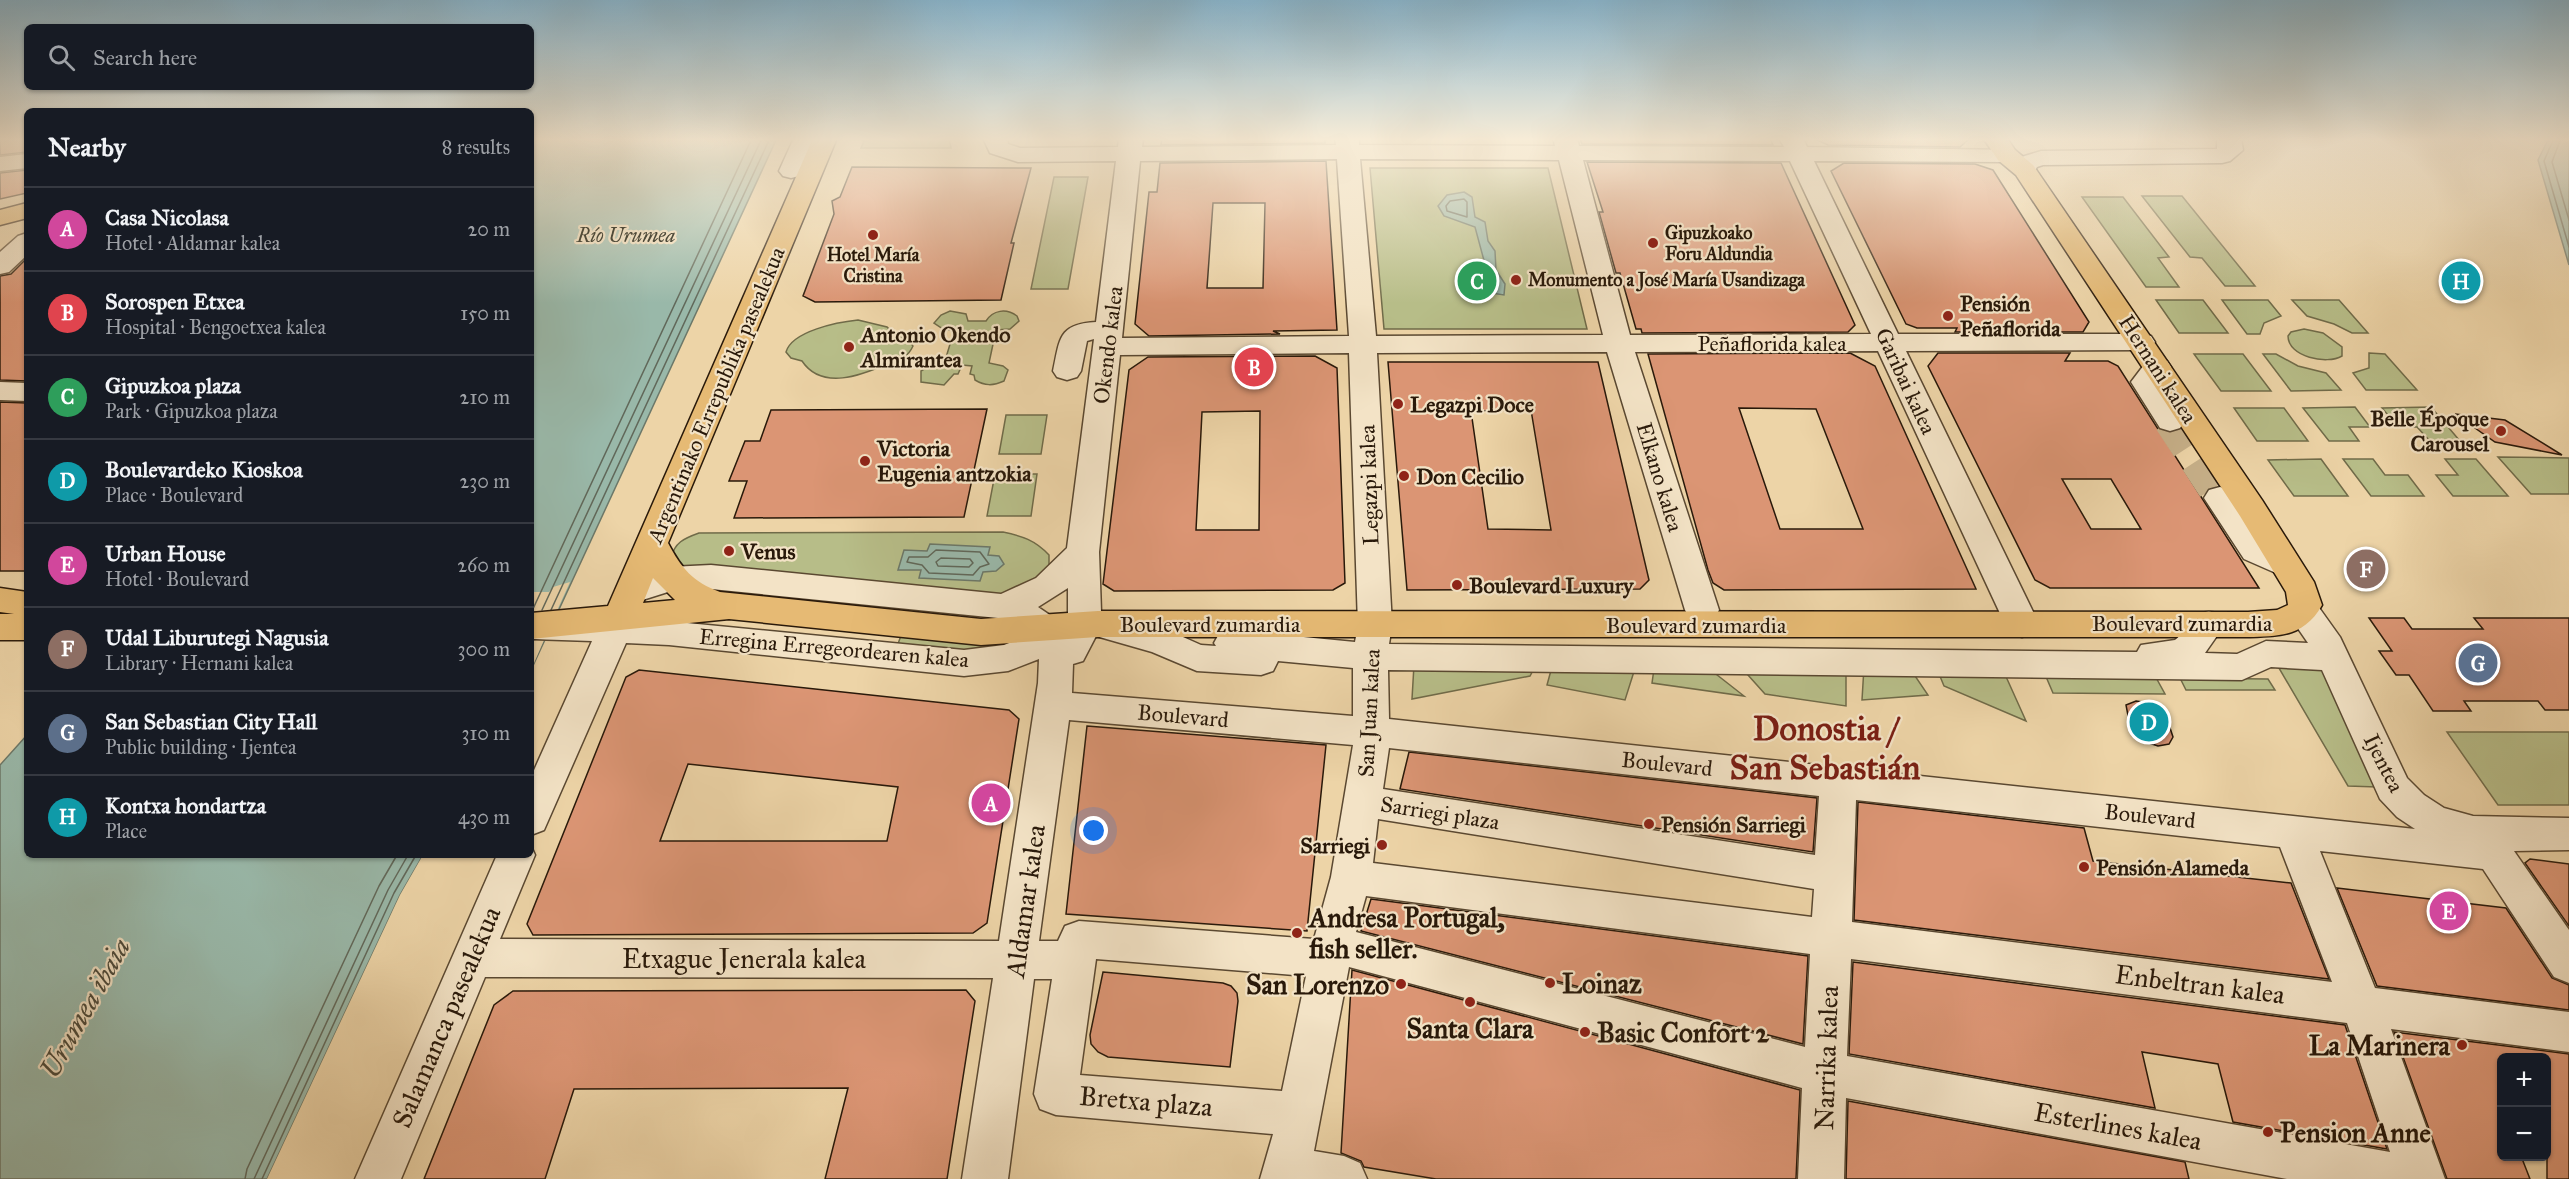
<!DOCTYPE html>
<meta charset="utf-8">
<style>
:root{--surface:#171b24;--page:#20242c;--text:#f1f3f6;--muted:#9ea1a6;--line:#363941;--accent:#0b8043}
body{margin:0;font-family:"IM FELL Great Primer",serif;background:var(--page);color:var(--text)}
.controls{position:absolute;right:18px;bottom:18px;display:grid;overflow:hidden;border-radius:9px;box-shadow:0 2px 4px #0004}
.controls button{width:54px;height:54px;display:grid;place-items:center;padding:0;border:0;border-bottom:2px solid var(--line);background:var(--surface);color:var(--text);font:30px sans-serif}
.you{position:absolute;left:1094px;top:831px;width:21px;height:21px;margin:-15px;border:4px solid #fff;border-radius:50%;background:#1a73e8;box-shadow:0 0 0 9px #1a73e833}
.badge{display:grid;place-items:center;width:39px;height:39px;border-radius:50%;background:var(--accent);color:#fff;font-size:20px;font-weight:700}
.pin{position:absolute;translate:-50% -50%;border:3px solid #fff;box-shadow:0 2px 6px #0006}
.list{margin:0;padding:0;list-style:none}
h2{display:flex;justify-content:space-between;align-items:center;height:78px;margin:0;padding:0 24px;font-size:26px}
h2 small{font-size:20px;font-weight:400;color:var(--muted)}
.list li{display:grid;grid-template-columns:39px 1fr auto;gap:18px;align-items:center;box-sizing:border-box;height:84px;padding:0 24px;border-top:2px solid var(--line)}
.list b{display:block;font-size:22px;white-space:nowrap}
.list p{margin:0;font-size:20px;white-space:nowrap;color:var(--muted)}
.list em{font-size:20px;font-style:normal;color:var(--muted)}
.icon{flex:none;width:33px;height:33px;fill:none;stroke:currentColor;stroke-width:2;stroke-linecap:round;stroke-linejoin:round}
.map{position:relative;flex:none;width:2569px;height:1179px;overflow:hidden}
.search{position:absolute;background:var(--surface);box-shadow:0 2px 4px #0004;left:24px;top:24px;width:510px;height:66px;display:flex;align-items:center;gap:15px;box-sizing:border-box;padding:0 21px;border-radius:9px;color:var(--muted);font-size:22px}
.panel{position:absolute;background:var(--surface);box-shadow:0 2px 4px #0004;left:24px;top:108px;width:510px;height:750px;border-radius:9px}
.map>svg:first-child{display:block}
</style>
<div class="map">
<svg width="2569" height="1179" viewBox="0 0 2569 1179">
<rect width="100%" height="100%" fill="#edd4a7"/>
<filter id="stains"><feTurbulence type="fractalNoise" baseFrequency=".00333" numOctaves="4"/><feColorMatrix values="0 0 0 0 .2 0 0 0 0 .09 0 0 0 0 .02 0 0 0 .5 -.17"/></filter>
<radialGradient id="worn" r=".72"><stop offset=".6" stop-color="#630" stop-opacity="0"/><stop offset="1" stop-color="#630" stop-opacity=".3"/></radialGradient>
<path fill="#b7bd88" stroke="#706b49" stroke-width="1.5" d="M865 138H949L951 148H861Z
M1370 168H1548L1587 329H1384Z
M1054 177H1088L1068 289H1031Z
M2142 196H2182L2255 286H2225L2202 258 2190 257Z
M2082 197H2123L2169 257 2158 258 2179 287H2146Z
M2156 300H2203L2228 333H2179Z
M2222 300H2268L2281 316 2264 323 2260 334H2247Z
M2292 300H2339L2368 333H2352L2334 324 2307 316Z
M950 311 966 314 968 321H986C993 310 1006 308 1017 316L1019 321 1010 329 996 330 989 363 1003 366 1008 370 1004 381C993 386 985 386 975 380L974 375 970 374 972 366 962 365 958 374H954L944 385 921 382V371L929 366 944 364 954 331 943 329 934 323 941 315Z
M858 320 887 327 895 335 907 339 913 346C907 359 899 359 887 364 862 375 822 391 802 361L791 358 786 352C792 331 838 322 858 320Z
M2304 329 2323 333 2342 347V356C2327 365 2288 357 2288 336L2291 332Z
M2369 353 2385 354 2417 390H2366L2353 373 2369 368Z
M2194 354H2243L2271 391H2221Z
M2263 354H2276L2298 366 2326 373 2341 390 2291 391Z
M2355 407 2370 427H2349L2359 441H2329L2303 408Z
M2431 407 2460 441H2430L2417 427H2398L2382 408Z
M2234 408H2284L2308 441H2257Z
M1006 415H1047L1041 454H999Z
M2498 457 2569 458V494H2531Z
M2321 459 2348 496H2294L2268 460Z
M2343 459H2373L2385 475H2408L2424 496H2371Z
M2445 459H2476L2508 496H2453L2436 475H2458Z
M995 474H1037L1031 516H987Z
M1003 532C1022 536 1035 540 1049 555V567L1044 578 992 598 681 569 672 558C673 543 685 538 699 533Z
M902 633 1006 640 1011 644 995 653 896 649Z
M1637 662 1625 700 1547 685 1553 663Z
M1655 662 1703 664 1744 696 1652 683Z
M1537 663 1530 676 1412 699 1414 665Z
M2276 663H2325L2377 787 2348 786Z
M1739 665 1846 667V706L1765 694Z
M1864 667H1909L1928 695 1862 700Z
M1937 669 2003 670 2026 721 1944 686Z
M2044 672 2154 674 2165 694 2053 693Z
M2180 678 2268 679 2275 690H2186Z
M2447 732H2569V805H2498Z"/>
<path fill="#99b8a9" stroke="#6c7869" stroke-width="1.5" d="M531 138H777L531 670Z
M2549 138H2569V265L2538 160Z
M1464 192 1472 197 1475 217 1485 222 1488 241 1495 251 1496 270 1505 284 1504 295 1472 290 1470 283 1485 280 1486 268 1475 227 1444 216 1438 206 1447 195Z
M930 544 990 547 988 555 999 556 1004 564 996 571 983 572 980 581 919 578 921 570H898L904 550 927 551Z
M27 735V855H423L400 895 267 1179H0V765Z"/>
<path fill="#edd4a7" d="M570 582 550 626 531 670V592H549L553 587Z
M423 855H426L403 897 270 1179H267L400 895Z"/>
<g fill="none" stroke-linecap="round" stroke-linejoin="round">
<path stroke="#61685a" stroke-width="1.5" d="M2554 138 2544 161 2569 247
M2561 138 2552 162 2569 220
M1464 199 1467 202V217L1447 211 1446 206 1450 201Z
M936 550 980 552 989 564 980 567 973 575 929 573 922 565 907 562 909 557H928Z
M941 558 970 559 973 563 969 567 938 566 936 562Z
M542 610 762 138
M551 610 770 138
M532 611 752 138
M245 1179 247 1169 379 886 397 855
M254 1179 388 890 408 855
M262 1179 394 893 416 855"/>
</g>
<path fill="#db9574" stroke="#29190a" stroke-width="1.5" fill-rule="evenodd" d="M0 138H27V152L0 155Z
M1162 138H1325V143L1161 145Z
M1580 138H1770L1773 145 1582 144Z
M1813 138H1970L1960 147 1828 145Z
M1326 161 1337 330 1273 331 1280 334 1149 336 1135 324 1149 192H1157L1160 163ZM1213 203H1265L1263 288H1207Z
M1587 162 1781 163 1855 325 1848 332 1642 333 1641 329H1636L1620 273H1616L1599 212H1603Z
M1844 163 1975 164 1993 170 2089 322 2083 332H1955L1957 328H1917L1906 324 1831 171Z
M852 167 1031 168 1011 243H1014L1001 300 815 302 803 296 834 214 832 201 840 197Z
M27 170V193L0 199V173Z
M27 258V381L0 380V276L11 274Z
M1850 353 1875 366 1976 589 1724 590 1713 583 1708 570 1648 354ZM1739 408 1816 409 1863 529H1780Z
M1938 353H2070L2065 361H2108L2118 366 2259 588H2050L2035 580 1928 366ZM2062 479H2111L2141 529H2091Z
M1315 356 1337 368 1345 583 1333 590 1114 591 1103 584 1129 370 1148 357ZM1260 411 1259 530H1196L1202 412Z
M1388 362H1598L1649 580 1640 589 1407 590ZM1531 410 1551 530 1488 529 1471 411Z
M0 402 27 403V571H0Z
M987 409 964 517 734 518 747 481H729L745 441H760L771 410Z
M2455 414 2505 420 2562 455 2495 442Z
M2369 618H2404L2412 629H2483L2474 618H2569V710H2545L2538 701H2464L2471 711H2433L2409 675H2396L2379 651H2392Z
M639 670 1009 710 1019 719 987 923 973 933 533 935 527 924 626 677ZM688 764 898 787 887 841H660Z
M2136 701 2149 703 2167 719 2173 737 2169 744 2158 746 2149 743 2130 726 2126 705Z
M1087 726 1326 745 1307 931 1066 914Z
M1409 752 1817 798 1813 852 1400 789Z
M1858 802 2084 828 2093 861 2291 883 2329 979 1854 920Z
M2530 859 2569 864V926L2525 863Z
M2337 888 2506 908 2552 978 2569 985V1010L2377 986Z
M1371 899 1808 956 1803 1044 1361 931Z
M1853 962 2345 1025 2387 1149 2233 1122 2218 1064 2142 1052 2155 1108 1849 1054Z
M1352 970 1800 1090 1796 1179H1436L1364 1167 1361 1161 1341 1153Z
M1103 972 1223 983 1231 986 1237 993 1238 1001 1230 1067 1108 1057 1098 1052 1091 1044 1090 1035Z
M966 990 975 1001 947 1179H825L848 1088 574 1089 545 1179H424L494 1005 513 991Z
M2394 1032 2569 1054V1179H2547V1058H2502V1156H2521L2530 1179H2447Z
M1848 1101 2185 1162 2189 1179H1846Z"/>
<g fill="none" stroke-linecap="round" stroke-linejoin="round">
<path stroke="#c6af88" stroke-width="32" stroke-dasharray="32 16" stroke-linecap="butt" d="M2170 421 2220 498"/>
<defs>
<path id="minor" d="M794 138H818L799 176 791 178 783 176 779 171Z
M983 138H1007L1008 144 1020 148 1118 147 1119 138H1143L1142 147 1336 145 1335 138H1359V145L1555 146 1553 138H1577L1579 146 1784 147 1779 138H1803L1807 147 2014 150 2018 155 2014 160 2006 162 1814 161 1898 334H2141L2151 336 2155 342 2151 348 2141 350 1906 351 2039 624 2034 633 2022 637 2010 633 2005 624 1878 351 1635 352 1719 610 1714 619 1702 622 1690 619 1685 610 1607 352 1377 353 1392 625 1389 644 2137 652 2141 645 2175 640C2194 626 2192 605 2221 614L2226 623 2205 653 2237 654 2266 641 2308 643 2286 611 2291 602 2303 599 2315 602 2340 637 2407 778 2424 795 2444 808 2473 816 2569 818V850L2514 851 2569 930V983L2554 977 2483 869 2320 851 2375 988 2569 1012V1052L2391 1029 2445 1179H2287L1846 1098 1844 1179H1798L1802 1088 1349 967 1314 1151 1344 1156 1360 1163 1367 1179H1260L1273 1134 1056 1115 1040 1109 1034 1094 1052 979H1034L1008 1179H962L993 978 485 977 401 1179H355L497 855H531V846L535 855 500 939 999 941 1038 683 1039 659 1008 671 964 676 669 645 626 643 544 830 531 835V777L592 641 531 639V613L604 616 608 608 620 604 632 608 636 618 964 650 1004 645 1030 635 998 618 711 589 671 591 633 603 621 600 616 591 621 582 670 567 711 565 1001 594 1036 578 1067 548 1094 339 1087 341 1081 371 1077 377 1067 380 1057 377 1053 371C1060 339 1058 324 1096 322L1116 161 1018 162 990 153ZM1337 159 1349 336 1122 338 1140 161ZM1360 159 1559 160 1603 335 1376 336ZM1583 160 1790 161 1871 334 1630 335ZM1349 353 1358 625 1355 642 1231 630 1219 634 1214 643 1216 646 1201 645 1174 633 1101 612 1099 552 1120 355ZM1068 588V620L1060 622 1038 607ZM1096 636 1152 652 1197 671 1261 675 1273 671 1278 661 1353 668V716L1072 693 1073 664 1083 661ZM2271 667 2322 670 2380 799 2397 817 2415 829 1389 719 1388 670 2242 680ZM1069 720 1353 745 1331 877 1314 939 1079 921 1065 926 1058 941H1039ZM1389 748 1819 796 1815 855 1383 789ZM1856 800 2280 847 2332 982 1852 922ZM1378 819 1814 889 1812 917 1373 863ZM1366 896 1810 954 1805 1047 1356 932ZM1096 959 1306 976 1282 1091 1080 1075ZM1851 959 2347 1023 2390 1152 1847 1056Z
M2217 138H2241L2243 150 2230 161 2222 163 2043 165 2037 167 2033 175 2025 177 2017 175 2013 170 2018 158 2041 151 2217 149Z
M27 154V168L0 171V157Z
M27 233V255L9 272 0 274V252L18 236Z
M2157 358 2167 361 2171 367 2160 383 2185 421 2180 428 2170 431 2160 428 2131 382 2147 361Z
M0 382 27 383V401L0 400Z
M2220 487 2231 490 2266 543 2296 557 2301 565 2296 573 2285 577 2244 559 2204 498 2209 490Z"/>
<path id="major" d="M813 138H837L668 543C681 568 693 582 720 592L981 619 1098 611 2248 612 2277 610 2288 605 2286 592 2240 516 2016 175 1998 160 1983 138H2007L2015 150 2033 165 2262 500 2314 582 2322 605C2305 636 2281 636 2248 637H1098L981 645 729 619 531 639V613L608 606ZM653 578 675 600 643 603Z
M27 203V218L0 225V210Z
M0 588 27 592V640H0V614H14L0 612Z"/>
</defs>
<use href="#minor" stroke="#5a4831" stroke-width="3"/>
<use href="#major" stroke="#29190a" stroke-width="3"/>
<use href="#minor" fill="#f3e3c6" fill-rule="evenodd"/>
<use href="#major" fill="#e6ba74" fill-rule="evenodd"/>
</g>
<linearGradient id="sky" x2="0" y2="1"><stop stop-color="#88b6cf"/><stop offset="0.46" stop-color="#f7ecd7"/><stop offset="1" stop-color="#f7ecd7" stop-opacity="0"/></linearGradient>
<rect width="2569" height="303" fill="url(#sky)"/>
<g fill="#8f2418" stroke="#f3e3c6" stroke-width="2">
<circle cx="873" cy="235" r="6"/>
<circle cx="1653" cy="243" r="6"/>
<circle cx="1516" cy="280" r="6"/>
<circle cx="1948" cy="316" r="6"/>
<circle cx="849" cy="347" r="6"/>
<circle cx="1398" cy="404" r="6"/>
<circle cx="2501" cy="431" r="6"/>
<circle cx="865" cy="461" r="6"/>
<circle cx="1404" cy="476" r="6"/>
<circle cx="729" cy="551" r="6"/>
<circle cx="1457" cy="585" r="6"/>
<circle cx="1649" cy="824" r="6"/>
<circle cx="1382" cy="845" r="6"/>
<circle cx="2084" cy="867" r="6"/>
<circle cx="1297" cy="933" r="6"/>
<circle cx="1550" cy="983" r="6"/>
<circle cx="1401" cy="984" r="6"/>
<circle cx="1470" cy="1002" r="6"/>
<circle cx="1585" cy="1032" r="6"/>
<circle cx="2462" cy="1045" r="6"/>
<circle cx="2268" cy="1132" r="6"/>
</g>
<g text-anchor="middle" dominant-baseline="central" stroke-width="4.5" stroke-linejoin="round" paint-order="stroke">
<g font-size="18" font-weight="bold" fill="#29190a" stroke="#f3e3c6" text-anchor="start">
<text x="1665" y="233">Gipuzkoako<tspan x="1665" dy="21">Foru Aldundia</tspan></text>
<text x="873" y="255" text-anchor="middle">Hotel María<tspan x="873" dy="21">Cristina</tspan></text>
<text x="1528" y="280">Monumento a José María Usandizaga</text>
</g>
<g font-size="20" font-style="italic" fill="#4b493a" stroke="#f3e3c6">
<text x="626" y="235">Río Urumea</text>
</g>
<g font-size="22" font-weight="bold" fill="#29190a" stroke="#f3e3c6" text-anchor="start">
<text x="1960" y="303">Pensión<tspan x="1960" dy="25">Peñaflorida</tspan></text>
<text x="861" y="334">Antonio Okendo<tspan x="861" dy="25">Almirantea</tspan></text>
<text x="1410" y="404">Legazpi Doce</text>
<text x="2489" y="418" text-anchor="end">Belle Époque<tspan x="2489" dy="25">Carousel</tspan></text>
<text x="877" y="448">Victoria<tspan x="877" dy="25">Eugenia antzokia</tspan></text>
<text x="1416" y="476">Don Cecilio</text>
<text x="741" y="551">Venus</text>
<text x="1469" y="585">Boulevard Luxury</text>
<text x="1661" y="824">Pensión Sarriegi</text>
<text x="1370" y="845" text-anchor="end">Sarriegi</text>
<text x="2096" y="867">Pensión Alameda</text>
</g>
<g font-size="22" fill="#29190a" stroke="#f3e3c6">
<text x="1772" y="343">Peñaflorida kalea</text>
<text transform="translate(1108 345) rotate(-83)">Okendo kalea</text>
<text transform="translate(2158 369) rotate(57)">Hernani kalea</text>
<text transform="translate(1906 381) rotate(65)">Garibai kalea</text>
<text transform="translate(716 395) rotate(-67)">Argentinako Errepublika pasealekua</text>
<text transform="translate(1660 477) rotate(73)">Elkano kalea</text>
<text transform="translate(1369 485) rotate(-92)">Legazpi kalea</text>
<text x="2182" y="623">Boulevard zumardia</text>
<text x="1210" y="624">Boulevard zumardia</text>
<text x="1696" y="625">Boulevard zumardia</text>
<text transform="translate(834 648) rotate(5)">Erregina Erregeordearen kalea</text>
<text transform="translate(1369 713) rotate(-87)">San Juan kalea</text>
<text transform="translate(1183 716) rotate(5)">Boulevard</text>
<text transform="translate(2384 763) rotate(63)">Ijentea</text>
<text transform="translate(1667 764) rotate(6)">Boulevard</text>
<text transform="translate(1440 813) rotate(9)">Sarriegi plaza</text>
<text transform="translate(2150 816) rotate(6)">Boulevard</text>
</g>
<g font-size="27" fill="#29190a" stroke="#f3e3c6">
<text transform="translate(1025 901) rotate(-82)">Aldamar kalea</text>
<text x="744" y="958">Etxague Jenerala kalea</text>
<text transform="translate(2200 984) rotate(7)">Enbeltran kalea</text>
<text transform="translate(446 1017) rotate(-67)">Salamanca pasealekua</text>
<text transform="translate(1826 1058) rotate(-88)">Narrika kalea</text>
<text transform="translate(1146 1101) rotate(5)">Bretxa plaza</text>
<text transform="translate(2118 1126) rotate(10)">Esterlines kalea</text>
</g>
<g font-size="27" font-weight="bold" fill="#29190a" stroke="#f3e3c6" text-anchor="start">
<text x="1309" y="917">Andresa Portugal,<tspan x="1309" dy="31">fish seller.</tspan></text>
<text x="1562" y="983">Loinaz</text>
<text x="1389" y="984" text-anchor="end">San Lorenzo</text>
<text x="1470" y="1028" text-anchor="middle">Santa Clara</text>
<text x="1597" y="1032">Basic Confort 2</text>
<text x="2450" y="1045" text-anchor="end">La Marinera</text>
<text x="2280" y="1132">Pension Anne</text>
</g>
<g font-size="28" font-style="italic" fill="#4b493a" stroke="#f3e3c6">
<text transform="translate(85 1008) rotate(-61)">Urumea ibaia</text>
</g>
<g font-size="34" font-weight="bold" fill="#7a1f14" stroke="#f3e3c6">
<text x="1825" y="728">Donostia /<tspan x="1825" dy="39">San Sebastián</tspan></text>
</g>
</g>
<rect width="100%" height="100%" filter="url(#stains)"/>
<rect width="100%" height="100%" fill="url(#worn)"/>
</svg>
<div class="controls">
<button>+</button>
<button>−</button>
</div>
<div class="you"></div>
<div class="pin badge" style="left:991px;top:803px;background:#d1479c">A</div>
<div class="pin badge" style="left:1254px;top:367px;background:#e0444e">B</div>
<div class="pin badge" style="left:1477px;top:281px;background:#2e9e5b">C</div>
<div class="pin badge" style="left:2149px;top:722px;background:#0f9aa8">D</div>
<div class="pin badge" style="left:2449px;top:911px;background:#d1479c">E</div>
<div class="pin badge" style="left:2366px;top:569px;background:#8d6e63">F</div>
<div class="pin badge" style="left:2478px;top:663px;background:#5c6f8a">G</div>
<div class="pin badge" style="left:2461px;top:281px;background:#0f9aa8">H</div>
<div class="search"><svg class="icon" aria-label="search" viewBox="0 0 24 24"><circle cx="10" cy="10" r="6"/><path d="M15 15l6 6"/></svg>Search here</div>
<section class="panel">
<h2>Nearby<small>8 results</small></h2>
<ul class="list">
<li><span class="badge" style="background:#d1479c">A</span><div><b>Casa Nicolasa</b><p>Hotel · Aldamar kalea</p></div><em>20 m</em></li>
<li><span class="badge" style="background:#e0444e">B</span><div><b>Sorospen Etxea</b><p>Hospital · Bengoetxea kalea</p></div><em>150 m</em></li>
<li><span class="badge" style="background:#2e9e5b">C</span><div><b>Gipuzkoa plaza</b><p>Park · Gipuzkoa plaza</p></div><em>210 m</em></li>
<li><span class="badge" style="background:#0f9aa8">D</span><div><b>Boulevardeko Kioskoa</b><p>Place · Boulevard</p></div><em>230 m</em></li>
<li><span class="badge" style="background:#d1479c">E</span><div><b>Urban House</b><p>Hotel · Boulevard</p></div><em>260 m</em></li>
<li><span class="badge" style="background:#8d6e63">F</span><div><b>Udal Liburutegi Nagusia</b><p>Library · Hernani kalea</p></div><em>300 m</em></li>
<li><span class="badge" style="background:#5c6f8a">G</span><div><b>San Sebastian City Hall</b><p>Public building · Ijentea</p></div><em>310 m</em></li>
<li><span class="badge" style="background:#0f9aa8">H</span><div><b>Kontxa hondartza</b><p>Place</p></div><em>430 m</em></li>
</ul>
</section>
</div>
